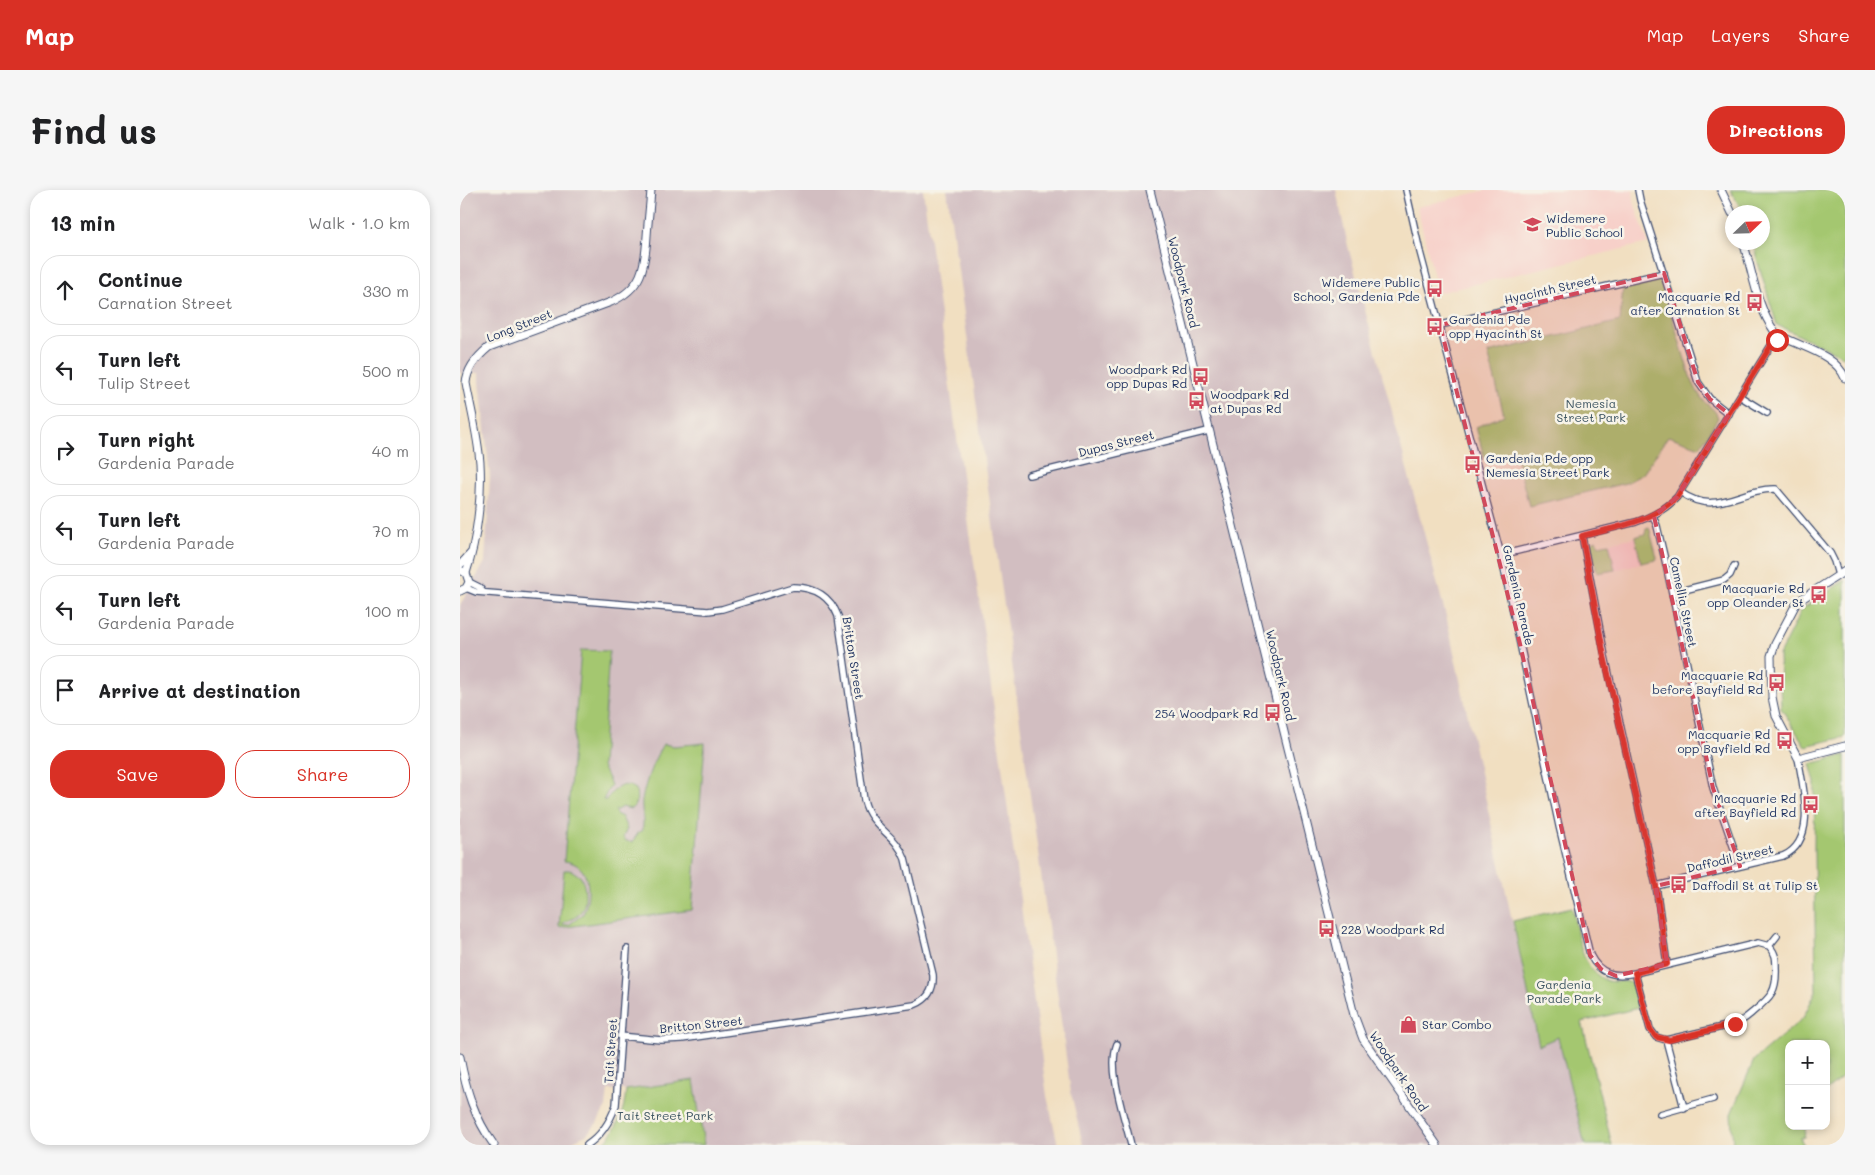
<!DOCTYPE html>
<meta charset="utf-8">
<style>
:root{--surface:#fff;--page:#f6f6f6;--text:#202124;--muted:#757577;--line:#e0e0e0;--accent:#d93025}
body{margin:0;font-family:Mali,sans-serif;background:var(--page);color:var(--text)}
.controls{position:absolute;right:15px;bottom:15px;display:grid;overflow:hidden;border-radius:10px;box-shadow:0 2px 8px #0003}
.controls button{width:45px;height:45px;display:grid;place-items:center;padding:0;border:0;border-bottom:1px solid var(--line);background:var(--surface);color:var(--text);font:25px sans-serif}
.compass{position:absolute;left:1265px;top:15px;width:45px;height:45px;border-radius:50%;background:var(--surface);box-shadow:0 2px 8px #0003;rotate:67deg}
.stop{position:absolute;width:15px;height:15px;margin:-11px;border:4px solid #d93025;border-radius:50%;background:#fff}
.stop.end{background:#d93025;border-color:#fff;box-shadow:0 1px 5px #0008}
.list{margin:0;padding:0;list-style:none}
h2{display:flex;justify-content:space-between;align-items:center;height:65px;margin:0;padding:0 20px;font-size:21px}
h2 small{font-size:16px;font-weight:400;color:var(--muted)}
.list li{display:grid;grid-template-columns:32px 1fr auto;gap:15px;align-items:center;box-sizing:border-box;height:70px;margin:0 10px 10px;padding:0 10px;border:1px solid var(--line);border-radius:20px}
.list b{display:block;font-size:19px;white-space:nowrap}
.list p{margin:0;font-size:16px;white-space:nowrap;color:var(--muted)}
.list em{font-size:16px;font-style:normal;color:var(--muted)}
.actions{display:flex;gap:10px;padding:15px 20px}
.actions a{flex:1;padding:11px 0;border:1px solid var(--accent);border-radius:20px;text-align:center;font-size:18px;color:var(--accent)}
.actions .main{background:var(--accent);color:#fff}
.icon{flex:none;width:28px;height:28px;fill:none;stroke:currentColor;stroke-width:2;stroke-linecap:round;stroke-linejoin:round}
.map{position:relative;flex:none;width:1385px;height:955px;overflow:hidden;border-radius:20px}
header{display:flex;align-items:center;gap:30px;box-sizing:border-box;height:70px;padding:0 25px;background:var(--accent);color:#fff}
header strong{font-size:24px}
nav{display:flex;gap:28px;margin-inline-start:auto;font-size:18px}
.intro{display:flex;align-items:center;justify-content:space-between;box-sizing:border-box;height:120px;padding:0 30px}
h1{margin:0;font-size:35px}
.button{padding:12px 22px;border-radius:20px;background:var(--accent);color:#fff;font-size:18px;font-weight:700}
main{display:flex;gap:30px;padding:0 30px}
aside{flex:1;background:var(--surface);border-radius:20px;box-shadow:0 2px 8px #0003}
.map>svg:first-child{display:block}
</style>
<header>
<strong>Map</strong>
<nav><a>Map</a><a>Layers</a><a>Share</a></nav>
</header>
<div class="intro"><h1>Find us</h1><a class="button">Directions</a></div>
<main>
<aside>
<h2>13 min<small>Walk · 1.0 km</small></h2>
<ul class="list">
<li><svg class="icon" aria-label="ahead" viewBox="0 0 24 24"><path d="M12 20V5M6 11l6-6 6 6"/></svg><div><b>Continue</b><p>Carnation Street</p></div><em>330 m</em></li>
<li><svg class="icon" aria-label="left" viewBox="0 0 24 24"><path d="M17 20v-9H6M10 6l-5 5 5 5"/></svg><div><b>Turn left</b><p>Tulip Street</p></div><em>500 m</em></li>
<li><svg class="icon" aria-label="right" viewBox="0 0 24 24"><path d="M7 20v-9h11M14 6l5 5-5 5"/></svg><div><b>Turn right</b><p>Gardenia Parade</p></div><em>40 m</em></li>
<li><svg class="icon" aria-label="left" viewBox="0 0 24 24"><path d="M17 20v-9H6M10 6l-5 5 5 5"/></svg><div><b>Turn left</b><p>Gardenia Parade</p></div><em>70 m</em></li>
<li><svg class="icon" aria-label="left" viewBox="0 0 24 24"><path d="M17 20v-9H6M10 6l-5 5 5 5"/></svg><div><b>Turn left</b><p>Gardenia Parade</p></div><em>100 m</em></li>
<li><svg class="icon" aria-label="arrive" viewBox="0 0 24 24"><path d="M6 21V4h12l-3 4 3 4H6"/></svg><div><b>Arrive at destination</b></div></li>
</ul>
<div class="actions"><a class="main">Save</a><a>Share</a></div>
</aside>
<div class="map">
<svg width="1385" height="955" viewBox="0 0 1385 955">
<rect width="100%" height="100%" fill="#f7f3e8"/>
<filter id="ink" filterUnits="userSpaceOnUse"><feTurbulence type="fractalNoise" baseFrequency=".02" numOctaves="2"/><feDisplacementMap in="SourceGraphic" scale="10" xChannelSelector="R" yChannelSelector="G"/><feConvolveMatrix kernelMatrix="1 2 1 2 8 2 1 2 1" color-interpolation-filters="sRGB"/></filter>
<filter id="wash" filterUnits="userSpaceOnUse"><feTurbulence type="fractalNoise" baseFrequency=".0096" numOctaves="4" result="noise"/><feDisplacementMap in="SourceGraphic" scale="20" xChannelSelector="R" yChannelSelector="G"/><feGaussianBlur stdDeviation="1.12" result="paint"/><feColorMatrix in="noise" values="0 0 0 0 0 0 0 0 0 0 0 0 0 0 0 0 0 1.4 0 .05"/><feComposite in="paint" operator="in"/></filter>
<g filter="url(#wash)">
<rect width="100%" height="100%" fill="#f1dfc1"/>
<path fill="#f7d0c9" d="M1026 0H1173L1174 12 1188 53 978 103 957 17Z
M1175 347 1181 373 1155 380 1149 353Z"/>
<path fill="#d2bec1" d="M0 0H463L587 906 598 955H244L234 890 166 900H148L146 917 137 933 126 945 104 955H0V415L25 372 30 287 19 183H0Z
M487 0H876L888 56 987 430 1079 855 1098 847 1125 955H623L611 903Z"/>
<path fill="#a4c770" stroke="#607b67" d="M1270 0H1381L1385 18V167L1317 135 1296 66 1294 53 1302 52V22H1283Z
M1197 89 1201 91 1230 186C1234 195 1238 204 1245 212 1250 217 1256 220 1258 228L1240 257 1208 246 1183 284 1166 293 1069 316 1056 266 1024 267 1016 237 1044 225 1028 163 1160 131 1163 97Z
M1189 337 1197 368 1196 370 1181 373 1175 347 1185 344 1186 338Z
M1136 350 1139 355 1149 353 1155 380 1137 383 1131 353Z
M1385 390V547L1345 556 1321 518 1319 465 1342 419Z
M121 460 149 461 142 576 151 595 143 610H146C154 599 162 590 176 599 177 608 178 614 171 619L162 617 155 621 156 624 162 627 167 639 163 647 166 651 172 652 179 642 182 641C185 631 181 620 182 610 186 590 193 571 203 554L214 556 245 553 232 720 99 738 104 680H111L121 687C126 697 128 716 118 725 113 730 105 730 102 735L110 734 123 724C132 704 131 673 104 671Z
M1385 565V885L1366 901V854H1329V936H1346L1344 947 1340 948 1344 955H1273L1271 924 1294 870 1343 828 1356 801 1354 658 1355 592 1350 574Z
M1112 717C1118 741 1119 777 1145 790 1153 794 1163 789 1171 793L1178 818 1122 832 1152 955H1125L1098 847 1079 855 1053 731Z
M234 890 244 955H142C158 939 164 922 166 900Z"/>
</g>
<g filter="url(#ink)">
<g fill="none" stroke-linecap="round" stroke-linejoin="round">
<defs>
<path id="minor" d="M946 0 960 62 1041 365 1099 636 1130 765C1140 785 1155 787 1175 783L1190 839 1196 847 1206 850 1275 834C1283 831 1288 826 1294 821 1311 807 1317 801 1316 778 1316 769 1316 763 1309 756L1298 753 1175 783
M1178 0 1180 10 1238 192 1250 209 1269 224
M980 135 1204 83
M1281 207 1307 223
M569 285 748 241
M1220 302C1257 328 1279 298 1316 299L1370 363 1374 371 1378 385
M1193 326 1197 336 1205 370 1253 598 1280 676
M1122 346 1145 466 1196 696 1207 774
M1041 365 1176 332C1192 327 1205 320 1217 307L1315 149
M9 392 19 397 23 402
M6 398 16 402 248 421 262 419 333 397C354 397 370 406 378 426L404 610C411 639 436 643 445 669L473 785C474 799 468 810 454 815L222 849 201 850 160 846
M1212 403 1264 390 1270 385 1274 376
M1196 696 1323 666C1358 651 1343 597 1338 568
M1309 756 1317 746
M1206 850 1224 918
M657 854C647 880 665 928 671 955
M1200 924 1253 909
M127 955C142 945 150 932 156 915L167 759"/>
<path id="tertiary" d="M690 0 894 825 903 849 977 955
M1261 0 1272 23
M1283 52C1293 82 1296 116 1315 142
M1315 142 1314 145 1315 149 1320 150 1323 147
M1323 147C1344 158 1376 165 1385 188
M0 375 11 363
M0 380 6 383 9 392 6 398 0 401
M1385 381 1337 412 1315 454 1311 466 1312 507 1316 526 1338 568 1385 556
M6 383C17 350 22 308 20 273 18 246 11 220 6 193 7 178 18 166 29 157L151 112C182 98 185 78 187 46 188 31 190 15 191 0
M0 867C6 900 14 927 34 955"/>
</defs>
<use href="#minor" stroke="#3b496d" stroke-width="8"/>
<use href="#tertiary" stroke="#3b496d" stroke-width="9"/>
<use href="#minor" stroke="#fff" stroke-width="5.5"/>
<use href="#tertiary" stroke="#fff" stroke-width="7"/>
</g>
</g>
<g fill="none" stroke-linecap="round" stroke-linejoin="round" filter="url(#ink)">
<path stroke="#d93025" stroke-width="6" d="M1275 834 1209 850 1196 847 1190 839 1175 783 1207 774 1196 696 1144 466 1122 346C1156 337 1191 333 1217 307L1315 149 1317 150"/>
</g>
<path fill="#d1495b" fill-opacity="0.2" stroke="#d1495b" stroke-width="4" stroke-dasharray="10 6" stroke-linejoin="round" d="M1204 83 1238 192 1250 209 1269 224 1217 307 1194 326 1253 598 1280 676 1196 696 1207 774 1156 786 1141 779 1130 765 1060 454 980 135Z"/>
<defs>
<symbol id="school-bare" viewBox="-9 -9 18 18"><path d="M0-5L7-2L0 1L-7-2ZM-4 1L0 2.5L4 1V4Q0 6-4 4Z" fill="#d1495b" stroke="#f7f3e8" stroke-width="2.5" paint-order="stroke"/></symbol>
<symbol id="bus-bare" viewBox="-9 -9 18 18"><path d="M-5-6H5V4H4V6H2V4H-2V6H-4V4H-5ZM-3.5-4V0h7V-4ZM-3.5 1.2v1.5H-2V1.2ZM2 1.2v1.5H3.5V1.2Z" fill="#d1495b" stroke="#f7f3e8" stroke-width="2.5" paint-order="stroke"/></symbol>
<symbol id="shop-bare" viewBox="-9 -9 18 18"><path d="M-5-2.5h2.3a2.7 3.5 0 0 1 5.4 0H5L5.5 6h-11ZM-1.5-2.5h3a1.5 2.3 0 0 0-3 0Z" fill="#d1495b" stroke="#f7f3e8" stroke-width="2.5" paint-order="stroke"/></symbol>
</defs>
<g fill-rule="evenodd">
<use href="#school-bare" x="1060" y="22" width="25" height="25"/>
<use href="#bus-bare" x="962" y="86" width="25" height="25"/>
<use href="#bus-bare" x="1282" y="100" width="25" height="25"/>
<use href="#bus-bare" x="962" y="124" width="25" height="25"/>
<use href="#bus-bare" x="728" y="174" width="25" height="25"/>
<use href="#bus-bare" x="724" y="198" width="25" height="25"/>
<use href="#bus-bare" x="1000" y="262" width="25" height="25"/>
<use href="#bus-bare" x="1346" y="392" width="25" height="25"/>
<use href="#bus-bare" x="1304" y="480" width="25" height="25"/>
<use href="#bus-bare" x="800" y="510" width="25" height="25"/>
<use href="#bus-bare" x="1312" y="538" width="25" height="25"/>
<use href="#bus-bare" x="1338" y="602" width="25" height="25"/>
<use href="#bus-bare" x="1206" y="682" width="25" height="25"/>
<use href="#bus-bare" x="854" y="726" width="25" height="25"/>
<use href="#shop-bare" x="936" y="822" width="25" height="25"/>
</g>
<g text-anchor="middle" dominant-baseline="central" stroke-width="5" stroke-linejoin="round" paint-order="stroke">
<g font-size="12" fill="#1b2f5e" stroke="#f7f3e8" text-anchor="end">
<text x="1086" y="28" text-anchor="start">Widemere<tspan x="1086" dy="14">Public School</tspan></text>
<text x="960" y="92">Widemere Public<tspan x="960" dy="14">School, Gardenia Pde</tspan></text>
<text x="1280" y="106">Macquarie Rd<tspan x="1280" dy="14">after Carnation St</tspan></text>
<text x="989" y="129" text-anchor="start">Gardenia Pde<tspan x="989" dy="14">opp Hyacinth St</tspan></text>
<text x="727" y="179">Woodpark Rd<tspan x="727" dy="14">opp Dupas Rd</tspan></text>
<text x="750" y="204" text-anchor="start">Woodpark Rd<tspan x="750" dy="14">at Dupas Rd</tspan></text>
<text x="1026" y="268" text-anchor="start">Gardenia Pde opp<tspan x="1026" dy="14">Nemesia Street Park</tspan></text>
<text x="1344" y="398">Macquarie Rd<tspan x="1344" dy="14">opp Oleander St</tspan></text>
<text x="1303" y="485">Macquarie Rd<tspan x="1303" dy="14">before Bayfield Rd</tspan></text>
<text x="798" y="523">254 Woodpark Rd</text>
<text x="1310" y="544">Macquarie Rd<tspan x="1310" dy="14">opp Bayfield Rd</tspan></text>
<text x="1336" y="608">Macquarie Rd<tspan x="1336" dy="14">after Bayfield Rd</tspan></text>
<text x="1232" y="695" text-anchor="start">Daffodil St at Tulip St</text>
<text x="881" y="739" text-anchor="start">228 Woodpark Rd</text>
<text x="962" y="834" text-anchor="start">Star Combo</text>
</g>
<g font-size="12" fill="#1b2f5e" stroke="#f7f3e8">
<text transform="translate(724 92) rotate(76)">Woodpark Road</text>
<text transform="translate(1090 99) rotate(-13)">Hyacinth Street</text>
<text transform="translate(59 135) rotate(-22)">Long Street</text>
<text transform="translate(656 253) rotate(-14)">Dupas Street</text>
<text transform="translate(1059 405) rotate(77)">Gardenia Parade</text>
<text transform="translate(1224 412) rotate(78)">Camellia Street</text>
<text transform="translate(394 468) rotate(81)">Britton Street</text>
<text transform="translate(821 485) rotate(77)">Woodpark Road</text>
<text transform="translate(1270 668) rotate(-13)">Daffodil Street</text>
<text transform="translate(241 834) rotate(-6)">Britton Street</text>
<text transform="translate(150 861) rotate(-86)">Tait Street</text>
<text transform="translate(939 881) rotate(56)">Woodpark Road</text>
</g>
<g font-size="12" fill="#3d5562" stroke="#f7f3e8">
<text x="1131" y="213">Nemesia<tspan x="1131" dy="14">Street Park</tspan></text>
<text x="1104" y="794">Gardenia<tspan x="1104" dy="14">Parade Park</tspan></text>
<text x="205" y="925">Tait Street Park</text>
</g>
</g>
</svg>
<div class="controls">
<button>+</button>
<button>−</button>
</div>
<svg class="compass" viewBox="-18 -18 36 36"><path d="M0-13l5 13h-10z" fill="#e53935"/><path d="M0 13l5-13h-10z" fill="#757577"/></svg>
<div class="stop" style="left:1317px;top:150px"></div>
<div class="stop end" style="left:1275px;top:834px"></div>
</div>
</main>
